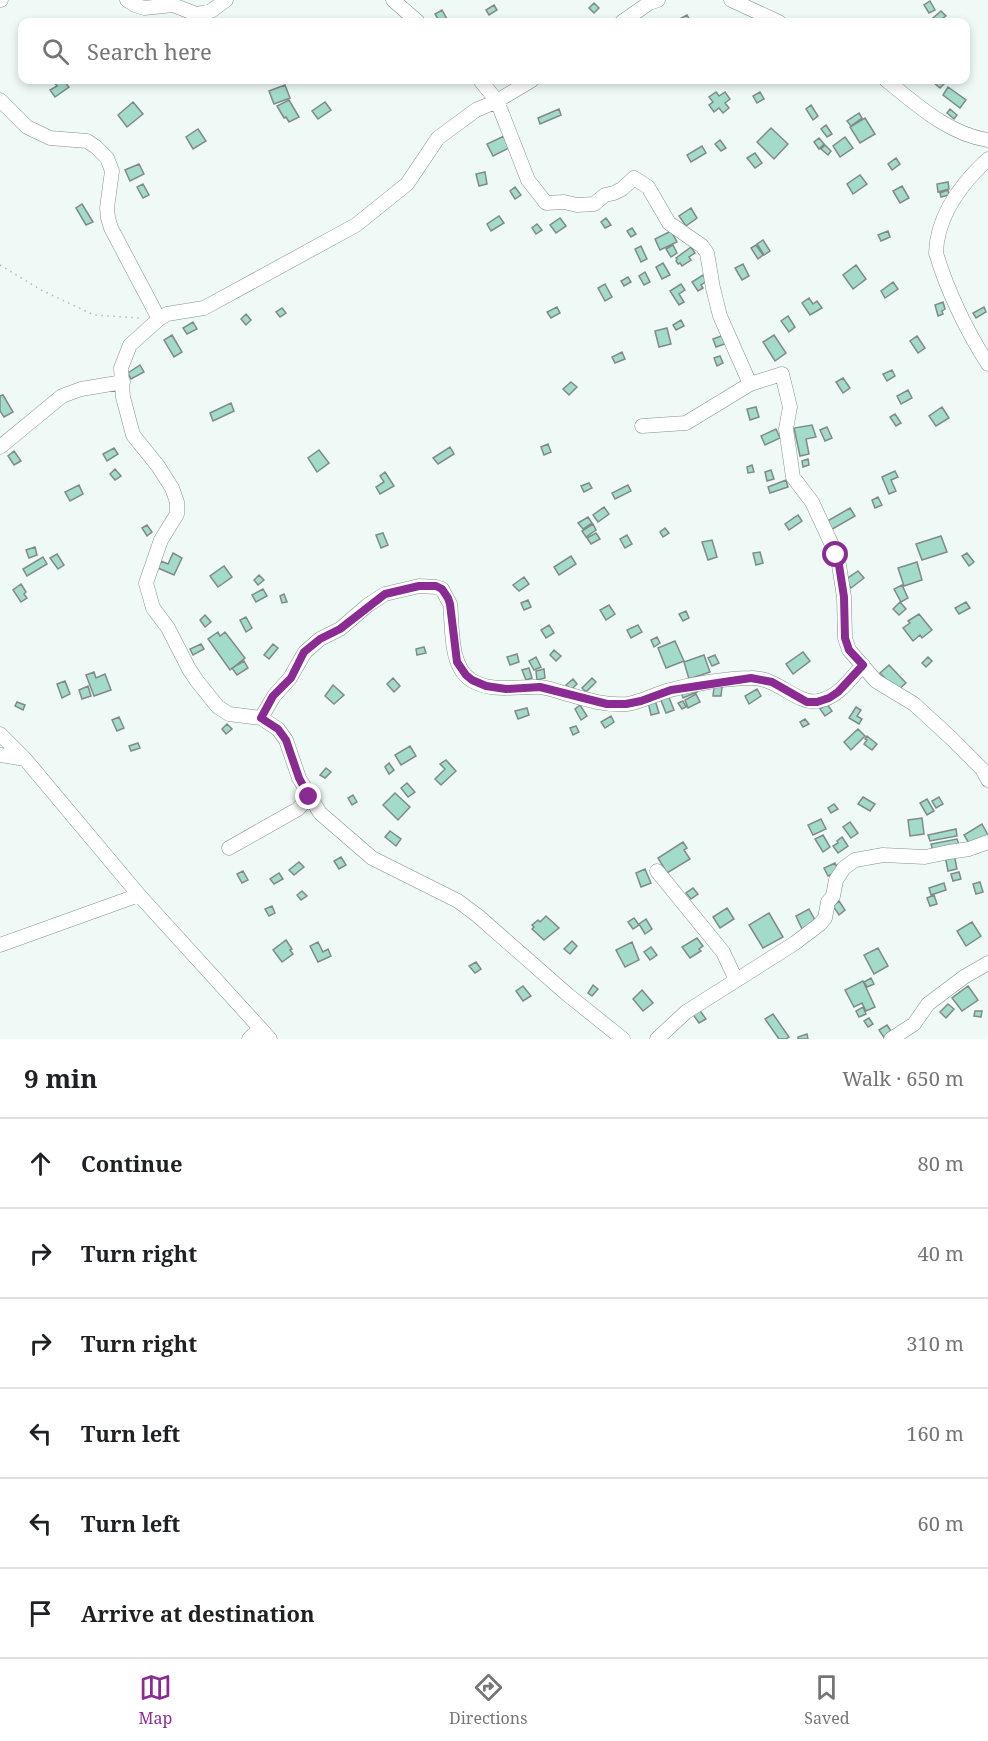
<!DOCTYPE html>
<meta charset="utf-8">
<style>
:root{--surface:#fff;--page:#f2f2f2;--text:#202124;--muted:#757577;--line:#e0e0e0;--accent:#8a2a93}
body{margin:0;font-family:"Noto Serif",serif;background:var(--page);color:var(--text)}
.stop{position:absolute;width:18px;height:18px;margin:-14px;border:4px solid #8a2a93;border-radius:50%;background:#fff}
.stop.end{background:#8a2a93;border-color:#fff;box-shadow:0 2px 6px #0008}
.list{margin:0;padding:0;list-style:none}
h2{display:flex;justify-content:space-between;align-items:center;height:78px;margin:0;padding:0 24px;font-size:26px}
h2 small{font-size:20px;font-weight:400;color:var(--muted)}
.list li{display:grid;grid-template-columns:39px 1fr auto;gap:18px;align-items:center;box-sizing:border-box;height:90px;padding:0 24px;border-top:2px solid var(--line)}
.list b{display:block;font-size:22px;white-space:nowrap}
.list em{font-size:20px;font-style:normal;color:var(--muted)}
.icon{flex:none;width:33px;height:33px;fill:none;stroke:currentColor;stroke-width:2;stroke-linecap:round;stroke-linejoin:round}
.map{position:relative;flex:none;width:988px;height:1039px;overflow:hidden}
.search{position:absolute;background:var(--surface);box-shadow:0 3px 9px #0003;left:18px;right:18px;top:18px;height:66px;display:flex;align-items:center;gap:15px;box-sizing:border-box;padding:0 21px;border-radius:12px;color:var(--muted);font-size:22px}
.sheet{height:618px;background:var(--surface)}
nav{display:flex;justify-content:space-around;align-items:center;box-sizing:border-box;height:84px;border-top:2px solid var(--line);background:var(--surface);font-size:16px;color:var(--muted)}
nav a{display:grid;justify-items:center;gap:3px}
nav .on{color:var(--accent)}
.map>svg:first-child{display:block}
</style>
<div class="map">
<svg width="988" height="1039" viewBox="0 0 988 1039">
<rect width="100%" height="100%" fill="#effaf6"/>
<path fill="#a2dbca" stroke="#808a87" stroke-width="1.5" d="M930 1 935 10 929 13 924 5Z
M594 3 599 8 594 13 589 8Z
M494 5 497 10 489 15 486 10Z
M442 10 447 19 440 22 435 14Z
M941 11 946 16 937 22 933 18Z
M687 15 691 22H674Z
M52 80H63L69 87 55 97 50 90 57 86Z
M936 80H948L940 88 933 82Z
M285 85 290 98 274 104 269 91Z
M948 87 966 100 960 108 943 95Z
M716 92 719 96 725 92 730 99 725 103 729 108 723 113 719 108 714 112 709 105 713 102 709 97Z
M760 92 764 99 757 103 753 96Z
M289 100 299 117 289 122 286 117 284 118 277 106Z
M133 102 143 114 127 127 118 115Z
M325 102 331 110 318 119 312 111Z
M811 105 818 116 813 120 806 109Z
M559 109 561 115 540 124 538 118Z
M950 109 957 115 954 119 947 113Z
M859 113 862 118 851 126 847 121Z
M865 118 875 134 860 143 850 127Z
M826 125 832 134 827 137 821 129Z
M771 128 788 144 774 159 757 142Z
M198 129 206 141 193 149 186 137Z
M504 136 509 148 493 156 487 144Z
M845 137 853 148 840 157 833 146Z
M819 138 824 144 819 149 814 142Z
M720 140 726 148 721 151 715 144Z
M825 145 831 151 828 155 821 149Z
M702 146 706 153 691 162 687 155Z
M755 153 762 163 755 168 747 158Z
M896 158 900 164 892 170 888 164Z
M139 164 144 174 130 181 125 170Z
M485 172 487 184 479 186 476 174Z
M860 175 867 184 853 194 847 184Z
M948 182 949 189 938 192 937 184Z
M143 184 149 195 143 198 137 187Z
M902 186 909 198 900 203 893 191Z
M515 187 521 195 515 199 510 191Z
M948 190 949 195 941 197 940 193Z
M82 204 93 222 86 225 76 208Z
M691 208 697 218 686 226 679 216Z
M499 216 504 223 491 231 487 224Z
M560 218 566 226 556 233 550 225Z
M606 218 611 225 605 228 601 222Z
M537 224 542 230 536 234 532 228Z
M632 228 636 234 631 237 627 231Z
M671 231 677 242 660 250 655 239Z
M888 231 890 237 881 241 878 235Z
M763 240 770 251 764 255 757 244Z
M673 245 677 253 671 257 666 249Z
M756 245 763 255 758 259 751 248Z
M641 246 647 259 641 262 635 249Z
M691 247 695 253 689 257 691 260 682 266 680 263 678 264 676 261 677 259 676 258Z
M663 263 670 275 662 279 656 267Z
M743 264 749 276 742 280 735 268Z
M856 265 866 279 853 289 843 275Z
M645 272 650 282 644 285 639 276Z
M703 275 707 281 701 285 703 288 698 291 692 282Z
M628 277 631 282 624 286 621 281Z
M893 282 898 289 885 298 881 291Z
M605 284 612 297 605 301 598 288Z
M681 284 685 290 679 294 684 302 679 305 670 291Z
M809 298 813 304 817 301 822 308 810 315 802 303Z
M943 302 945 309 942 311 943 314 938 316 935 305Z
M557 307 560 313 551 318 547 312Z
M984 307 986 312 976 318 973 313Z
M282 308 286 313 280 317 276 312Z
M246 314 251 320 246 325 241 319Z
M788 316 795 327 789 332 781 321Z
M681 320 684 326 676 330 673 325Z
M193 322 197 329 187 334 183 328Z
M667 328 671 344 659 347 655 331Z
M727 334 730 342 716 347 713 339Z
M172 335 182 352 174 357 164 340Z
M774 335 786 353 775 361 763 342Z
M917 336 925 348 918 353 910 341Z
M622 352 625 359 615 363 612 357Z
M720 356 723 363 717 366 714 358Z
M140 365 144 372 131 379 128 373Z
M892 370 895 376 887 381 883 374Z
M843 378 850 388 843 393 836 382Z
M571 382 577 387 569 395 563 389Z
M908 390 912 398 901 404 897 396Z
M3 395 13 412 4 417 0 411V396Z
M231 403 234 411 213 421 210 413Z
M756 407 759 417 750 420 747 409Z
M942 407 949 418 936 426 929 416Z
M895 414 901 423 896 426 890 417Z
M812 425 816 437 806 439 809 454 800 456 794 428Z
M827 427 832 438 825 441 820 430Z
M776 429 780 438 765 445 761 436Z
M548 444 551 452 544 455 541 447Z
M450 447 454 454 438 464 433 458Z
M114 448 118 454 107 461 103 454Z
M319 450 329 463 317 472 308 458Z
M14 451 21 461 14 465 8 456Z
M808 459 809 465 803 467 802 461Z
M752 465 754 472 748 473 747 467Z
M115 469 121 476 115 480 110 474Z
M771 470 774 479 767 481 765 472Z
M895 471 898 477 891 480 896 491 889 494 882 477Z
M385 472 394 486 380 494 376 487 384 482 380 476Z
M786 480 788 487 770 493 768 487Z
M589 483 592 488 584 492 581 486Z
M79 485 83 494 70 501 65 492Z
M628 485 631 491 615 499 612 493Z
M878 497 882 505 875 508 872 500Z
M604 507 609 514 598 522 593 515Z
M850 508 855 516 829 531 824 523Z
M798 515 802 521 789 530 785 524Z
M588 517 592 523 583 529 578 523Z
M593 524 596 530 586 537 582 531Z
M147 525 152 532 147 536 142 528Z
M665 528 669 533 663 537 660 532Z
M383 533 388 545 381 548 376 535Z
M596 533 600 539 591 544 587 538Z
M627 535 632 544 625 548 620 539Z
M941 536 947 552 922 560 916 544Z
M712 540 717 557 708 560 702 542Z
M35 547 37 555 29 558 26 550Z
M760 552 763 563 756 565 753 553Z
M173 553 182 558 174 575 158 568 161 561 168 564Z
M967 553 974 562 969 566 962 556Z
M57 554 64 565 58 569 50 558Z
M571 556 576 564 559 575 554 567Z
M43 557 47 564 27 576 23 569Z
M917 562 922 580 904 586 898 568Z
M224 566 232 577 218 587 210 576Z
M858 571 864 578 851 588 845 580Z
M259 575 264 580 258 585 254 580Z
M524 577 529 584 519 591 513 585Z
M21 584 26 592 24 594 27 598 21 602 13 590Z
M902 585 908 598 901 602 894 589Z
M263 589 267 596 256 602 252 595Z
M284 594 287 602 282 603 280 596Z
M528 600 531 607 524 610 521 603Z
M900 602 906 609 899 615 893 609Z
M966 602 970 608 959 614 955 608Z
M609 605 615 614 606 620 600 610Z
M686 611 689 618 683 621 679 614Z
M919 614 932 630 922 638 920 635 913 641 903 628 910 623 908 621Z
M205 615 211 622 205 627 200 620Z
M246 617 252 628 246 632 240 620Z
M549 625 554 633 546 638 541 630Z
M638 625 642 632 631 638 627 630Z
M218 632 220 636 225 632 245 658 230 670 208 639Z
M657 637 660 643 654 647 651 640Z
M675 641 684 661 666 668 658 648Z
M201 644 204 649 193 655 190 649Z
M273 644 278 648 269 659 264 655Z
M424 647 426 653 417 655 416 649Z
M554 650 561 656 556 661 550 655Z
M803 652 810 661 793 674 786 664Z
M517 654 519 662 510 665 507 657Z
M704 655 710 672 689 679 684 662Z
M715 655 719 663 712 666 708 658Z
M536 657 541 667 534 670 529 661Z
M928 657 932 661 926 667 922 663Z
M244 661 248 668 237 675 232 668Z
M889 665 906 683 897 691 880 673Z
M529 668 532 678 526 680 522 670Z
M544 669 545 678 537 680 536 671Z
M94 672 96 678 105 674 111 690 94 696 86 675Z
M393 678 400 686 394 692 387 684Z
M592 678 596 682 586 692 582 688Z
M573 679 577 684 571 690 566 685Z
M65 681 70 694 62 698 57 684Z
M333 685 344 695 334 704 325 696Z
M88 686 91 696 82 699 79 690Z
M695 686 697 692 683 698 681 692Z
M714 687H722L721 696H713Z
M757 689 761 696 749 704 745 696Z
M696 694 700 702 688 708 685 700Z
M668 695 674 710 666 713 660 698Z
M655 700 659 713 651 715 648 702Z
M683 701 686 707 682 709 678 703Z
M17 702 25 705 23 710 15 706Z
M827 704 832 711 825 716 820 709Z
M580 705 587 716 581 720 575 709Z
M856 707 861 710 857 716 862 719 859 724 849 718Z
M527 708 529 715 518 719 515 711Z
M611 716 614 722 605 728 601 722Z
M119 717 124 728 117 731 112 720Z
M805 719 809 724 803 727 800 722Z
M227 724 232 729 226 734 222 729Z
M576 726 579 732 573 735 570 728Z
M858 729 865 736 851 750 844 742Z
M867 736 877 744 872 750 864 744 867 740 865 739Z
M138 743 140 748 131 751 129 746Z
M410 746 416 756 401 765 395 755Z
M446 760 456 771 441 785 435 779 445 769 440 764Z
M389 763 394 770 389 774 385 767Z
M326 768 331 772 325 778 320 775Z
M407 783 415 792 408 797 401 788Z
M395 793 410 807 398 820 383 805Z
M353 795 357 802 352 805 348 798Z
M863 797 875 804 870 811 858 804Z
M939 797 943 804 936 808 932 801Z
M927 799 934 811 927 815 920 803Z
M834 804 838 809 831 813 828 808Z
M922 818 924 834 910 836 908 820Z
M821 819 826 829 813 835 808 825Z
M850 822 858 833 851 838 843 827Z
M982 824 988 835 970 845 964 835Z
M956 829 957 836 930 841 928 835Z
M390 831 401 839 396 846 385 837Z
M823 835 830 847 823 852 815 839Z
M842 837 848 846 838 853 833 846 838 843 837 841Z
M957 839 959 845 933 851 931 844Z
M683 842 687 848 684 850 690 859 667 873 658 858Z
M954 854 957 869 948 871 945 856Z
M341 857 346 865 339 869 334 861Z
M299 862 304 867 294 875 289 870Z
M835 863 839 871 828 876 824 868Z
M645 869 651 883 641 887 636 873Z
M243 871 248 880 242 883 237 874Z
M959 872 961 879 953 881 951 874Z
M279 873 283 879 274 884 270 879Z
M980 882 983 892 976 894 973 884Z
M944 883 946 890 931 895 929 888Z
M693 888 698 894 691 899 686 893Z
M302 891 307 896 301 900 297 895Z
M934 895 937 904 930 906 927 898Z
M839 901 845 910 839 915 833 906Z
M272 906 275 913 269 916 265 909Z
M727 908 734 919 720 928 713 917Z
M809 909 816 922 802 929 796 916Z
M769 913 783 937 763 948 749 925Z
M546 916 559 928 544 940 532 929 534 927 532 925 538 920 540 922Z
M634 918 639 925 633 929 628 922Z
M646 919 652 929 645 934 639 924Z
M972 922 981 936 966 946 957 931Z
M697 938 703 946 699 949 701 951 690 958 682 947Z
M286 940 292 949 290 950 293 954 282 962 273 950Z
M572 941 577 946 570 954 564 949Z
M318 942 323 952 328 949 331 956 318 962 310 946Z
M632 942 639 960 625 967 616 950Z
M651 947 657 955 650 960 644 952Z
M878 948 888 966 874 974 864 955Z
M476 962 481 969 475 973 469 966Z
M871 978 874 984 867 987 864 982Z
M863 981 875 1007 866 1011 862 1003 854 1007 845 990Z
M593 985 598 989 592 996 588 993Z
M523 986 531 996 523 1001 516 991Z
M968 986 978 1000 962 1011 952 998Z
M642 990 653 1003 643 1011 633 999Z
M948 1004 954 1009 946 1018 940 1012Z
M863 1007 866 1014 859 1017 856 1011Z
M698 1008 706 1019 699 1023 692 1013Z
M975 1011H982L981 1017 974 1016Z
M773 1014 789 1037 786 1039H779L765 1019Z
M869 1018 873 1024 868 1027 864 1021Z
M887 1025 894 1036 885 1039 879 1030Z
M807 1034 808 1039H798V1037Z"/>
<g fill="none" stroke-linecap="round" stroke-linejoin="round">
<defs>
<path id="minor" d="M0 0H1
M127 0 135 5 144 8 173 5 196 14 211 11 226 0
M393 0 418 22
M731 0 779 22
M622 22 649 3 658 0
M480 80 497 101 528 180 546 203 564 202 577 205 594 204 605 195 614 193 622 189 634 178 648 187 669 223 702 246 707 253 713 288 720 316 750 384 782 374 790 407 786 429 793 477 812 502 832 545 839 565 844 597 845 638 849 650 876 681 914 704 951 738 982 769 988 780
M532 80 497 101 476 110 438 138 407 184 356 225 204 308 167 314 159 319 130 345 121 368 123 397 133 435 158 466 172 488 177 502V514L161 540 146 583 153 608 168 628 189 669 197 681 218 707 229 714 261 718 278 729 286 740 299 778 320 813 372 858 458 901 478 916 568 995 623 1039
M886 80C916 104 948 134 988 140
M0 100 27 127 50 138 87 141 96 147 107 158 112 171 107 208 108 218 111 228 159 319
M988 159C962 183 937 216 936 253 947 290 967 332 988 364
M642 426 686 423 750 384
M0 447 62 396 81 389 123 382
M261 718 274 696 290 678 305 652 320 639 340 629 368 605 385 594 419 586 436 587 442 589 450 604C453 627 449 666 471 680 492 693 515 686 538 687 547 687 556 691 564 693 584 699 606 706 627 704 642 702 655 694 670 690 693 684 727 678 751 678 777 677 797 705 818 701 838 698 850 679 863 665
M0 734 25 759 139 895 270 1039
M0 755 25 759
M229 848 298 809 309 797
M657 871 723 952 736 980
M0 945 139 895
M249 1039 260 1028
M657 1039 686 1012 795 943 820 924 825 918 828 902 833 896 836 880 844 868 855 860 883 855 925 857 949 852 969 849 988 842
M891 1039 914 1024 928 1004 964 977 988 963"/>
</defs>
<use href="#minor" stroke="#858f8c" stroke-width="15"/>
<path stroke="#b1bab7" stroke-width="1.5" stroke-dasharray="1.5 4.5" stroke-linecap="butt" d="M0 265 41 290 94 315 140 318"/>
<use href="#minor" stroke="#fff" stroke-width="14"/>
</g>
<g fill="none" stroke-linecap="round" stroke-linejoin="round">
<path stroke="#8a2a93" stroke-width="8" d="M309 797 299 778 286 740 278 729 261 718 273 696 291 678 304 652 320 639 340 629 385 594 419 586H436L442 589 448 598 450 604 457 662 466 675 472 680 486 686 506 689 540 687 607 704H626L641 701 671 690 751 678 772 682 807 702H817L829 698 838 692 863 665 849 650 845 638 844 597 839 565 836 555"/>
</g>
</svg>
<div class="stop" style="left:836px;top:555px"></div>
<div class="stop end" style="left:309px;top:797px"></div>
<div class="search"><svg class="icon" aria-label="search" viewBox="0 0 24 24"><circle cx="10" cy="10" r="6"/><path d="M15 15l6 6"/></svg>Search here</div>
</div>
<section class="sheet">
<h2>9 min<small>Walk · 650 m</small></h2>
<ul class="list">
<li><svg class="icon" aria-label="ahead" viewBox="0 0 24 24"><path d="M12 20V5M6 11l6-6 6 6"/></svg><div><b>Continue</b></div><em>80 m</em></li>
<li><svg class="icon" aria-label="right" viewBox="0 0 24 24"><path d="M7 20v-9h11M14 6l5 5-5 5"/></svg><div><b>Turn right</b></div><em>40 m</em></li>
<li><svg class="icon" aria-label="right" viewBox="0 0 24 24"><path d="M7 20v-9h11M14 6l5 5-5 5"/></svg><div><b>Turn right</b></div><em>310 m</em></li>
<li><svg class="icon" aria-label="left" viewBox="0 0 24 24"><path d="M17 20v-9H6M10 6l-5 5 5 5"/></svg><div><b>Turn left</b></div><em>160 m</em></li>
<li><svg class="icon" aria-label="left" viewBox="0 0 24 24"><path d="M17 20v-9H6M10 6l-5 5 5 5"/></svg><div><b>Turn left</b></div><em>60 m</em></li>
<li><svg class="icon" aria-label="arrive" viewBox="0 0 24 24"><path d="M6 21V4h12l-3 4 3 4H6"/></svg><div><b>Arrive at destination</b></div></li>
</ul>
</section>
<nav>
<a class="on"><svg class="icon" aria-label="map" viewBox="0 0 24 24"><path d="M3 6l6-2 6 2 6-2v14l-6 2-6-2-6 2zM9 4v14M15 6v14"/></svg>Map</a>
<a><svg class="icon" aria-label="directions" viewBox="0 0 24 24"><path d="M12 3l9 9-9 9-9-9zM9 14v-3h6M13 9l2 2-2 2"/></svg>Directions</a>
<a><svg class="icon" aria-label="saved" viewBox="0 0 24 24"><path d="M7 4h10v16l-5-4-5 4z"/></svg>Saved</a>
</nav>
